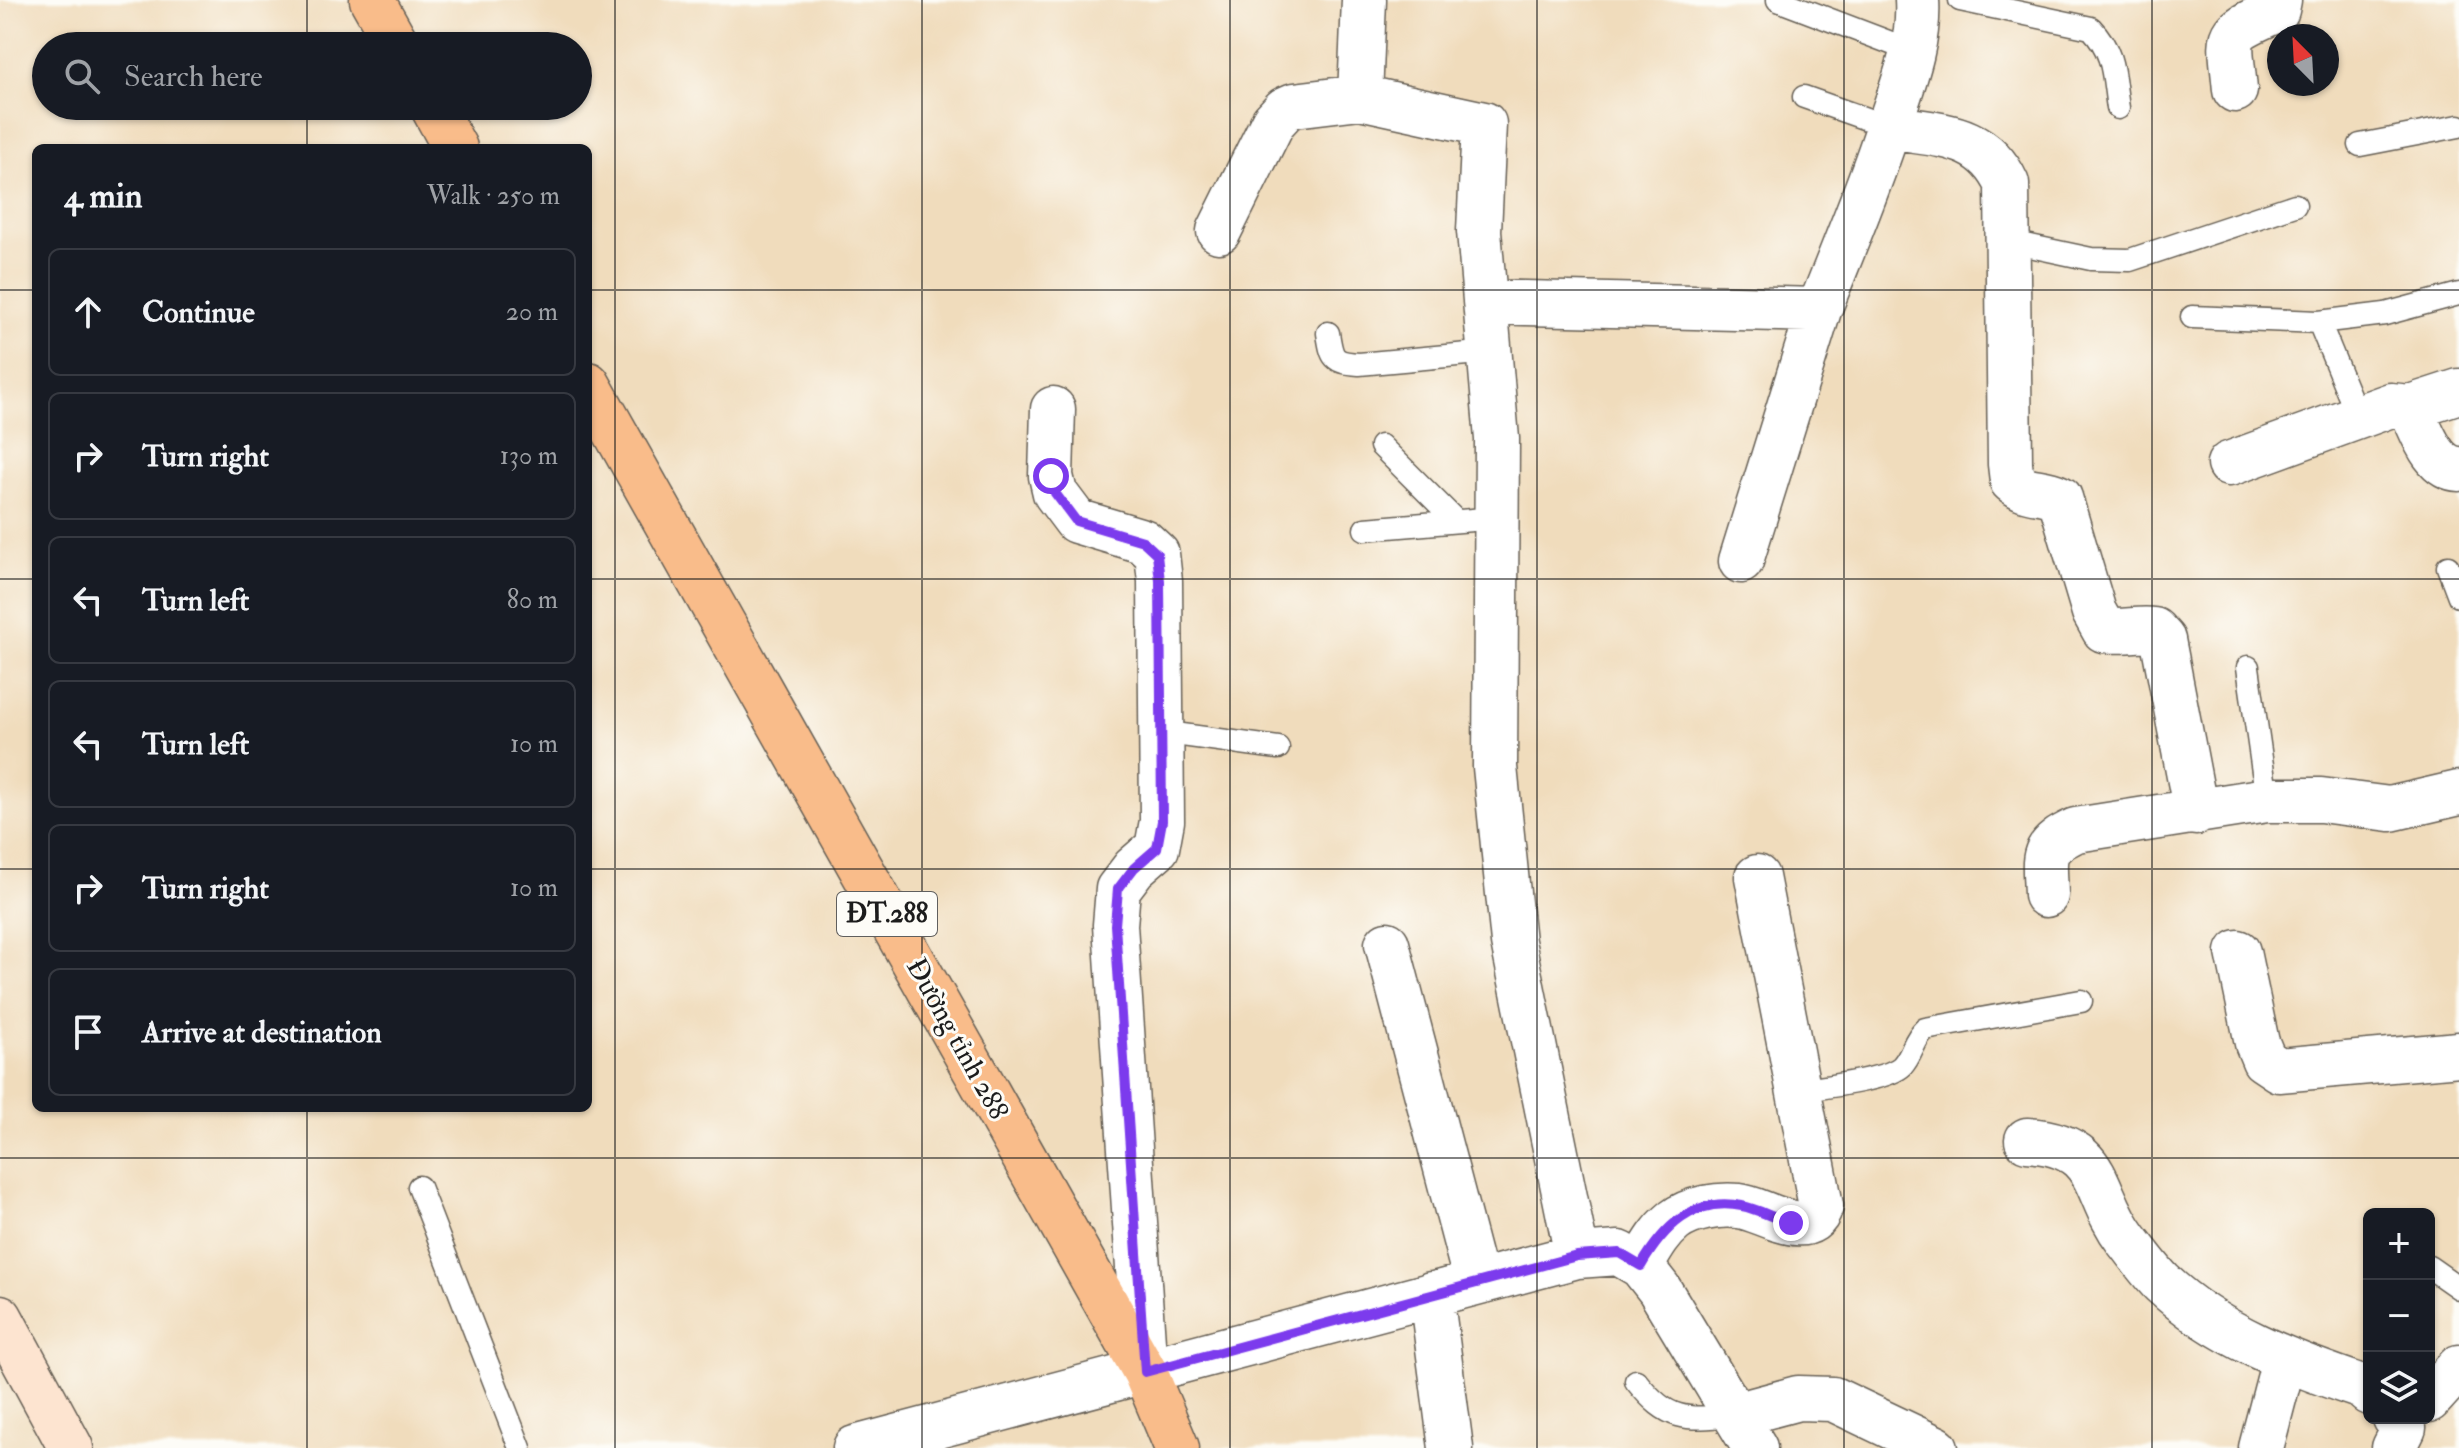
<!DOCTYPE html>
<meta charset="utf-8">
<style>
:root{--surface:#171b24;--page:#20242c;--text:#f1f3f6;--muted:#9ea1a6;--line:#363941}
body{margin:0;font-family:"IM FELL Double Pica",serif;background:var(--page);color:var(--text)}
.controls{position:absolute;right:24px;bottom:24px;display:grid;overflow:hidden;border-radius:12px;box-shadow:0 2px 6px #0004}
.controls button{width:72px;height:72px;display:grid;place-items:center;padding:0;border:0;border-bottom:2px solid var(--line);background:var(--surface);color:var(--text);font:40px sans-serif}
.compass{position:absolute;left:2267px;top:24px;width:72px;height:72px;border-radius:50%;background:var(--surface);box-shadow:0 2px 6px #0004;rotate:336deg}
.stop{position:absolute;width:24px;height:24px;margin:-18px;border:6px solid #7c3aed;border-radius:50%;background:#fff}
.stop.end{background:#7c3aed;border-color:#fff;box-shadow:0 2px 8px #0008}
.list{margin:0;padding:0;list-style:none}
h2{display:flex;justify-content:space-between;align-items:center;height:104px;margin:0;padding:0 32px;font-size:34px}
h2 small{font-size:26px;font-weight:400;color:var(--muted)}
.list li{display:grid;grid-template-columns:52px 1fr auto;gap:24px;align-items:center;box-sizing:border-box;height:128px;margin:0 16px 16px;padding:0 16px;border:2px solid var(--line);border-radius:12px}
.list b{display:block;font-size:30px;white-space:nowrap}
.list em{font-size:26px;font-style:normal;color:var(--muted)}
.icon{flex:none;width:44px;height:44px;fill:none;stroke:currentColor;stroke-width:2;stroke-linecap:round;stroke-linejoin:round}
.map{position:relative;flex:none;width:2459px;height:1448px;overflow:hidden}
.search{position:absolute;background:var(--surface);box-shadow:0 2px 6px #0004;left:32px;top:32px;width:560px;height:88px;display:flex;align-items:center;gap:20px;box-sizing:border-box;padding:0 28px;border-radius:44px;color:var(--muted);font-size:30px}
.panel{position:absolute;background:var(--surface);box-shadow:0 2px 6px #0004;left:32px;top:144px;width:560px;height:968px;border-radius:12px}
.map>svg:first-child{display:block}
</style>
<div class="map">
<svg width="2459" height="1448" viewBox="0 0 2459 1448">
<rect width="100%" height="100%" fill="#fdfcf7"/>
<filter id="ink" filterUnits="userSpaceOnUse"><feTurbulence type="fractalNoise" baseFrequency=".0125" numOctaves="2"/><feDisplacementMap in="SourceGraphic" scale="16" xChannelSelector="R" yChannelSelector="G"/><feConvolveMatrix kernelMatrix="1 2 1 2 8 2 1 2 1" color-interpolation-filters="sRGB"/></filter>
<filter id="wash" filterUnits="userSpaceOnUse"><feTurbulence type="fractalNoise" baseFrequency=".006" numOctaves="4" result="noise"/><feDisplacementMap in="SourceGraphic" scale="32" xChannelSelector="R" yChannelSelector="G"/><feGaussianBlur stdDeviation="1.8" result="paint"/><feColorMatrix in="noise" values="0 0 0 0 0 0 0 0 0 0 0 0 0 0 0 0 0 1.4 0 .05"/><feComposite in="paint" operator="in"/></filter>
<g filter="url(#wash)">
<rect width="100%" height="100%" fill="#f0dcbc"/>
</g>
<g filter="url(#ink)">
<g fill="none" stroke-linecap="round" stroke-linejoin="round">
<defs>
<path id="lane" d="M1778 0 1912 51
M1960 0 2091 28C2115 53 2113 76 2118 108
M1804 97 1889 127
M2360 145 2459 126
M2007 241 2091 259 2130 260 2295 205
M2192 317 2319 322 2358 417
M2319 322 2385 314 2459 294
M1328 333C1332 359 1333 362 1359 364L1490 352
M1381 446 1456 521
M1365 529 1496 518
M2448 567 2459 596
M2248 667 2267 800
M1160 732 1278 748
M1799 1091C1822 1087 1888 1080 1902 1066 1913 1054 1913 1040 1925 1029L2081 1001
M419 1187 520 1448
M2429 1267 2459 1288
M1636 1381C1669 1422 1685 1420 1735 1415"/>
<path id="street" d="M1364 0 1360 97 1484 124 1479 231 1497 439 1495 767 1513 942 1577 1256
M2235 90C2230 31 2221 35 2277 10L2279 0
M1889 127C1939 136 1983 132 2007 184L2010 464 2012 481C2031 496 2039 488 2060 498L2094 612 2104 630C2121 633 2137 628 2154 630L2163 640 2196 813
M1219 231 1273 122 1285 109 1294 105 1360 97
M1485 302 1819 310C1843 249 1869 188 1889 126 1902 86 1920 43 1917 0
M2410 407 2459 391
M1053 409 1051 476 1055 493 1076 521 1143 541 1157 554 1160 581 1162 821 1157 848 1134 868 1118 889 1115 925 1145 1372
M2229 464 2391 405 2410 407C2421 427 2431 468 2459 469
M1741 561 1819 310
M2046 895C2045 856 2038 848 2076 830L2267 800H2321L2390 809 2459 793
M1387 944 1476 1282
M2238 952 2257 1043 2264 1060 2279 1070 2459 1054
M2027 1140C2106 1145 2090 1192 2127 1240 2138 1254 2150 1271 2162 1283 2217 1335 2291 1363 2362 1387L2369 1393
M1641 1266C1650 1251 1659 1233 1674 1221 1691 1208 1718 1204 1739 1206 1762 1208 1811 1244 1821 1206L1757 877
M1431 1294 1451 1448
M2429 1400 2459 1367
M1735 1415 1798 1398 1833 1399 1936 1448
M855 1448 1577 1256 1619 1253 1641 1266 1659 1289 1755 1448
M2261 1448 2284 1360
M2394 1448 2404 1428 2395 1418"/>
<path id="secondary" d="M0 1317 71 1448"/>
<path id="primary" d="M372 0 398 46
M432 106 455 148
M588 384 1145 1372 1177 1448"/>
</defs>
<use href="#lane" stroke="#665f54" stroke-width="25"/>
<use href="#street" stroke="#665f54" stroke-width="47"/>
<use href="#secondary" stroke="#665f54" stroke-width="47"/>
<use href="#primary" stroke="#665f54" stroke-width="47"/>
<use href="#lane" stroke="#fff" stroke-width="22"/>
<use href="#street" stroke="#fff" stroke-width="44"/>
<use href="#secondary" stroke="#fde4d0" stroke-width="44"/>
<use href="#primary" stroke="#f9bc8a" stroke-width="44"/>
</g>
</g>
<g fill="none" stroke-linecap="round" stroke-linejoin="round" filter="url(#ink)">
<path stroke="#7c3aed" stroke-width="10" d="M1051 476 1055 493 1076 521 1143 541 1157 554 1160 581 1162 821 1157 848 1134 868 1118 889 1115 925 1145 1372 1577 1256 1619 1253 1641 1266C1663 1228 1693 1196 1742 1206 1759 1209 1774 1219 1791 1223"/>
</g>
<path fill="none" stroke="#1c1c1c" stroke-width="2" stroke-opacity="0.55" d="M307 0V46M615 0V1448M922 0V1448M1230 0V1448M1537 0V1448M1844 0V1448M2152 0V1448M307 106V148M0 290H36M588 290H2459M0 579H36M588 579H2459M0 869H36M588 869H2459M307 1108V1448M0 1158H2459"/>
<g text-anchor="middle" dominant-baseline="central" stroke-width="6" stroke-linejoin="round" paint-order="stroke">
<rect fill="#fdfcf7" stroke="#605f5e" stroke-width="2" x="837" y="892" width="100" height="44" rx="6"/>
<g font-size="26" font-weight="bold" fill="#1c1c1c">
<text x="887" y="914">ĐT.288</text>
</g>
<g font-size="28" fill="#1c1c1c" stroke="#fdfcf7">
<text transform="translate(957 1039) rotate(61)">Đường tỉnh 288</text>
</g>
</g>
</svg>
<div class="controls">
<button>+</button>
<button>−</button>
<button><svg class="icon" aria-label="layers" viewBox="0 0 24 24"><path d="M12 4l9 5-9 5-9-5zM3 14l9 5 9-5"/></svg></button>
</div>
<svg class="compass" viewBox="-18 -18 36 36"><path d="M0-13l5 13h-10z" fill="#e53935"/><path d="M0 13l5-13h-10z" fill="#9ea1a6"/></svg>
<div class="stop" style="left:1051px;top:476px"></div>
<div class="stop end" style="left:1791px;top:1223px"></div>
<div class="search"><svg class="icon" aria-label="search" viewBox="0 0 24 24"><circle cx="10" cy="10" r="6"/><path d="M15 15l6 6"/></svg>Search here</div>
<section class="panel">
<h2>4 min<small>Walk · 250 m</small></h2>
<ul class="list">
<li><svg class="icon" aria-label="ahead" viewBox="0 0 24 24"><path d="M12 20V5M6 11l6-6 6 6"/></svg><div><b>Continue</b></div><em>20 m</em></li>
<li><svg class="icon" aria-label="right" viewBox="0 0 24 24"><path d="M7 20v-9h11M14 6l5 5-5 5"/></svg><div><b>Turn right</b></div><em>130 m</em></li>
<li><svg class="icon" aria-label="left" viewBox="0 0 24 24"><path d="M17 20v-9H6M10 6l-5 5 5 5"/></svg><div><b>Turn left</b></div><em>80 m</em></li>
<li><svg class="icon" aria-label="left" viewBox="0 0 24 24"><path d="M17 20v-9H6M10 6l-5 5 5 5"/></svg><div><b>Turn left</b></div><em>10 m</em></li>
<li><svg class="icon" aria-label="right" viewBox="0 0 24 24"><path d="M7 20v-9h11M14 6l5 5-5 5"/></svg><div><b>Turn right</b></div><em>10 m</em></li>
<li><svg class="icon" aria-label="arrive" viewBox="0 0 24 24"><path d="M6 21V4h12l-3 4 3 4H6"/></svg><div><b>Arrive at destination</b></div></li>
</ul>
</section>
</div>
